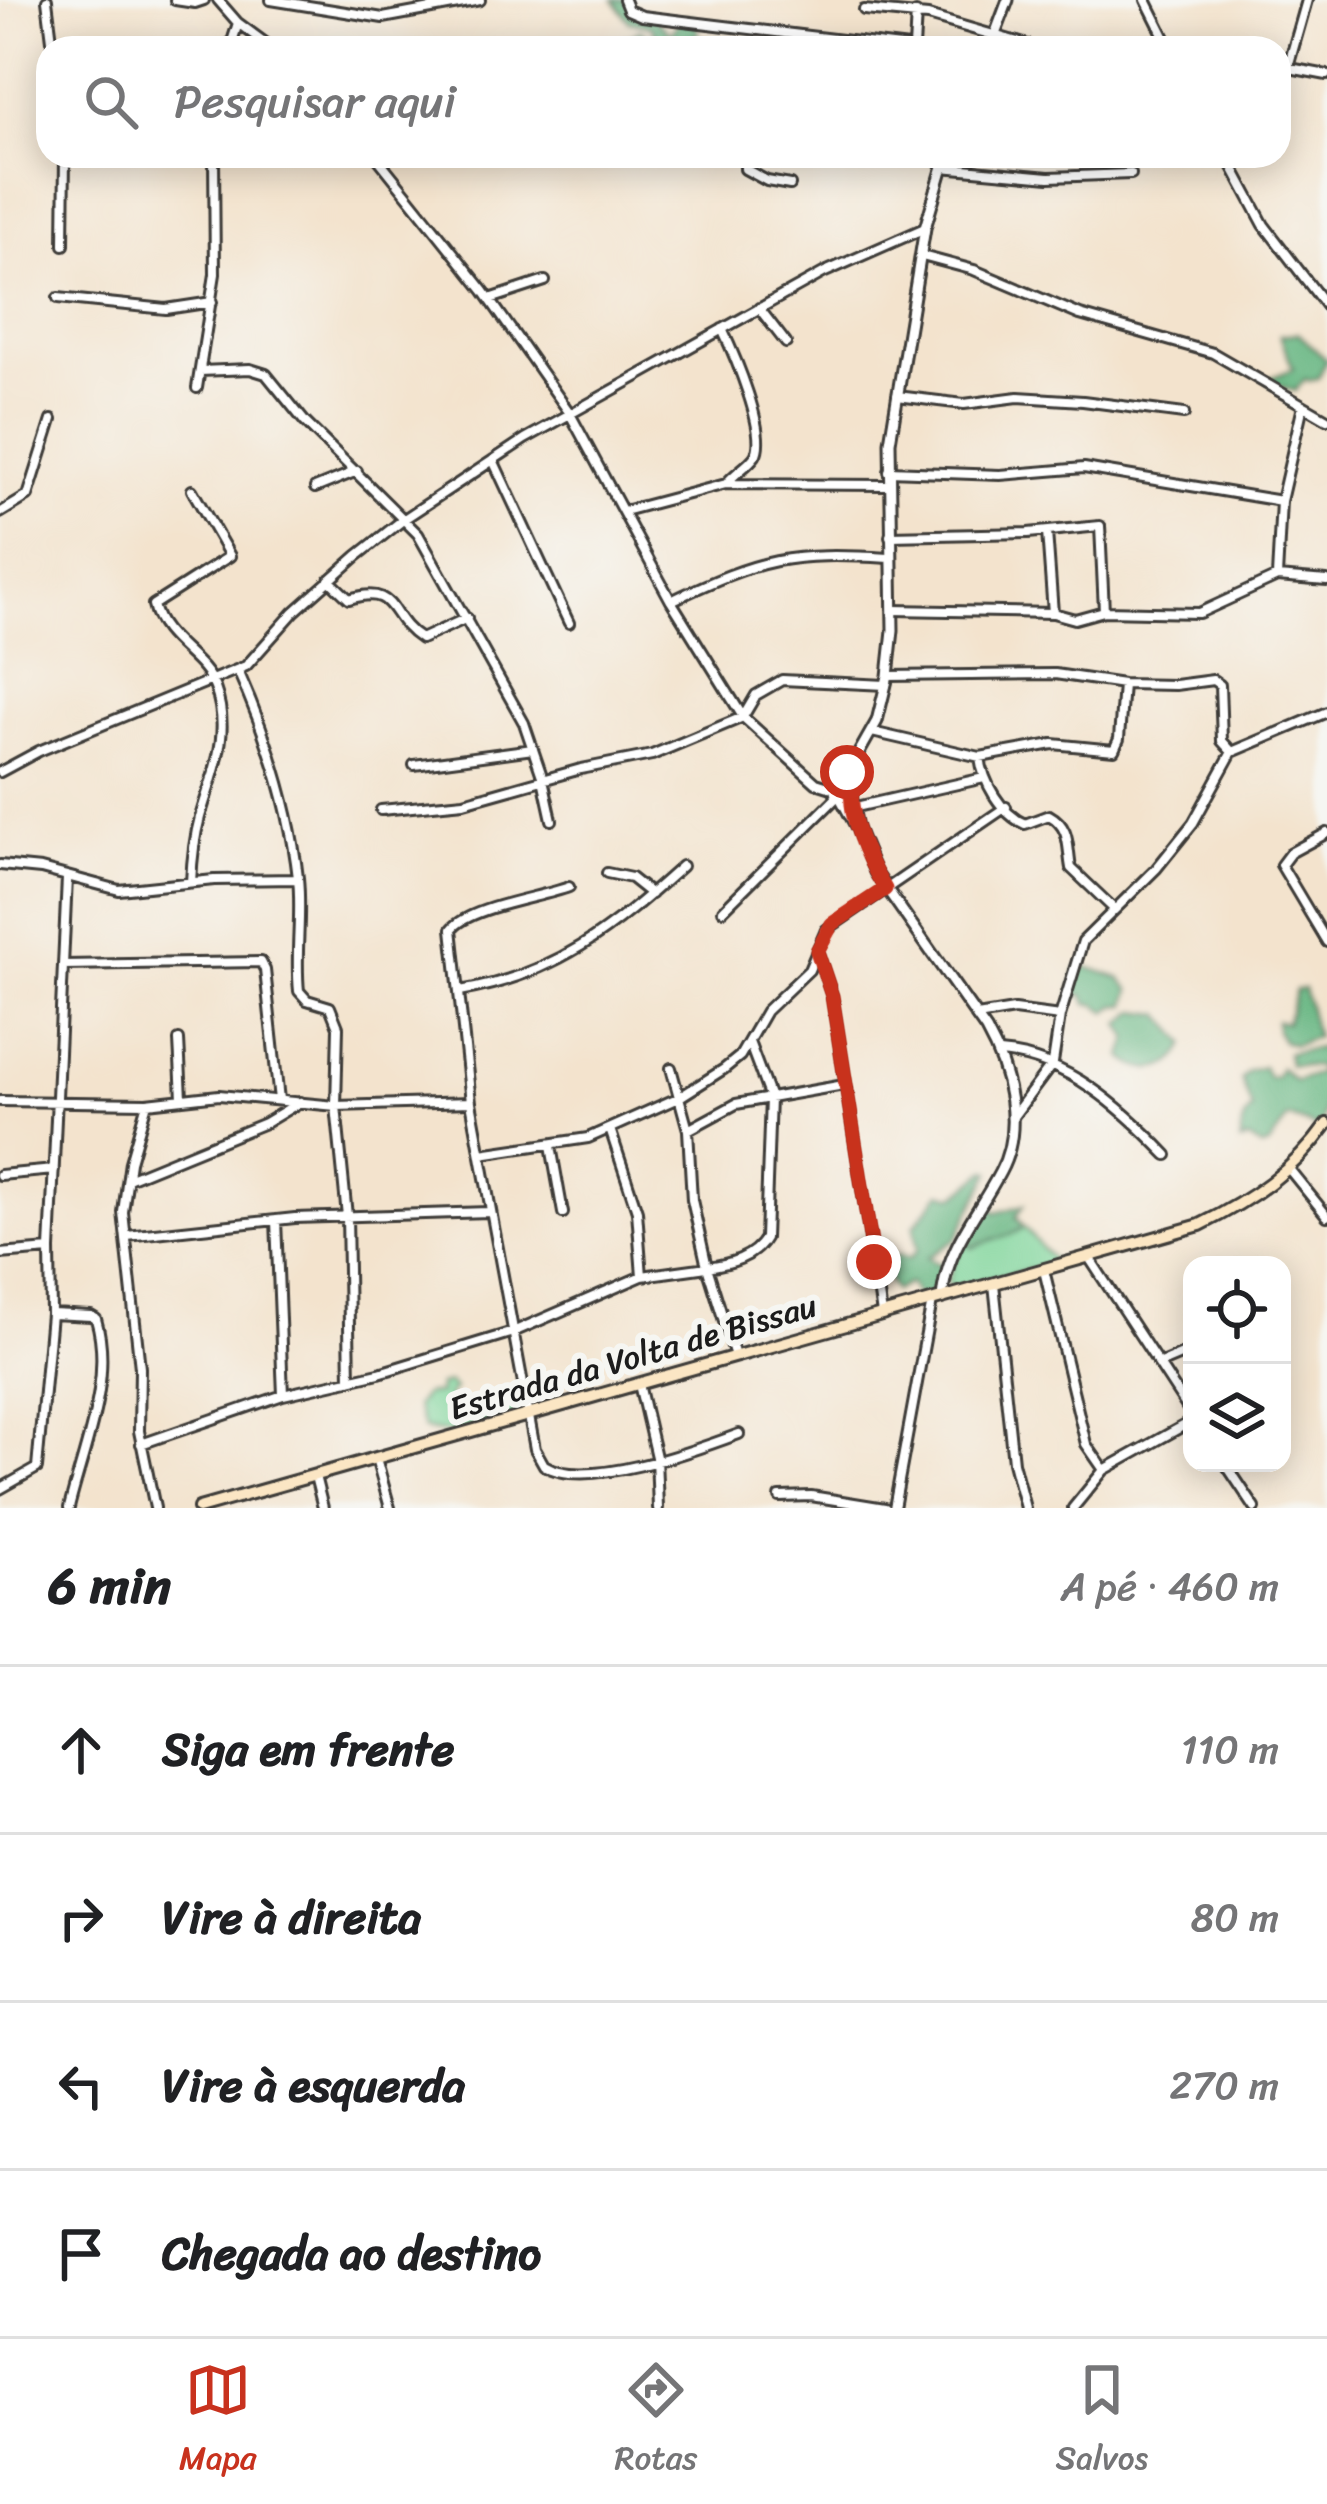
<!DOCTYPE html>
<html lang="pt">
<meta charset="utf-8">
<style>
:root{--surface:#fff;--page:#f2f2f2;--text:#202124;--muted:#757577;--line:#e0e0e0;--accent:#c8321e}
body{margin:0;font-family:Sriracha,sans-serif;background:var(--page);color:var(--text)}
.controls{position:absolute;right:36px;bottom:36px;display:grid;overflow:hidden;border-radius:24px;box-shadow:0 6px 30px #0003}
.controls button{width:108px;height:108px;display:grid;place-items:center;padding:0;border:0;border-bottom:3px solid var(--line);background:var(--surface);color:var(--text);font:60px sans-serif}
.stop{position:absolute;width:36px;height:36px;margin:-27px;border:9px solid #c8321e;border-radius:50%;background:#fff}
.stop.end{background:#c8321e;border-color:#fff;box-shadow:0 3px 12px #0008}
.list{margin:0;padding:0;list-style:none}
h2{display:flex;justify-content:space-between;align-items:center;height:156px;margin:0;padding:0 48px;font-size:51px}
h2 small{font-size:39px;font-weight:400;color:var(--muted)}
.list li{display:grid;grid-template-columns:78px 1fr auto;gap:36px;align-items:center;box-sizing:border-box;height:168px;padding:0 48px;border-top:3px solid var(--line)}
.list b{display:block;font-size:45px;white-space:nowrap}
.list em{font-size:39px;font-style:normal;color:var(--muted)}
.icon{flex:none;width:66px;height:66px;fill:none;stroke:currentColor;stroke-width:2;stroke-linecap:round;stroke-linejoin:round}
.map{position:relative;flex:none;width:1327px;height:1508px;overflow:hidden}
.search{position:absolute;background:var(--surface);box-shadow:0 6px 30px #0003;left:36px;right:36px;top:36px;height:132px;display:flex;align-items:center;gap:30px;box-sizing:border-box;padding:0 42px;border-radius:36px;color:var(--muted);font-size:45px}
.sheet{height:828px;background:var(--surface)}
nav{display:flex;justify-content:space-around;align-items:center;box-sizing:border-box;height:168px;border-top:3px solid var(--line);background:var(--surface);font-size:33px;color:var(--muted)}
nav a{display:grid;justify-items:center;gap:6px}
nav .on{color:var(--accent)}
.map>svg:first-child{display:block}
</style>
<div class="map">
<svg width="1327" height="1508" viewBox="0 0 1327 1508">
<rect width="100%" height="100%" fill="#f6f6f2"/>
<filter id="ink" filterUnits="userSpaceOnUse"><feTurbulence type="fractalNoise" baseFrequency=".00833" numOctaves="2"/><feDisplacementMap in="SourceGraphic" scale="24" xChannelSelector="R" yChannelSelector="G"/><feConvolveMatrix kernelMatrix="1 2 1 2 8 2 1 2 1" color-interpolation-filters="sRGB"/></filter>
<filter id="wash" filterUnits="userSpaceOnUse"><feTurbulence type="fractalNoise" baseFrequency=".004" numOctaves="4" result="noise"/><feDisplacementMap in="SourceGraphic" scale="48" xChannelSelector="R" yChannelSelector="G"/><feGaussianBlur stdDeviation="2.7" result="paint"/><feColorMatrix in="noise" values="0 0 0 0 0 0 0 0 0 0 0 0 0 0 0 0 0 1.4 0 .05"/><feComposite in="paint" operator="in"/></filter>
<g filter="url(#wash)">
<rect width="100%" height="100%" fill="#f3e3cd"/>
<path fill="#7dd499" stroke="#4c785a" stroke-width="3" d="M1024 1227 1056 1264 951 1287 947 1281 964 1240 972 1248C990 1239 1009 1238 1024 1227Z
M449 1383 454 1389 448 1396 453 1402V1417C468 1419 476 1417 485 1404L518 1401 520 1408 515 1415C485 1424 453 1440 423 1428L416 1406 425 1394H438L439 1385Z"/>
<path fill="#66b681" stroke="#41694e" stroke-width="3" d="M613 0H623L637 13 649 12 671 34 681 18 692 16 699 33 692 37 711 48 626 45 624 39 640 30 650 38 655 33 651 26 629 21Z
M1298 333 1327 360 1318 378 1310 381 1305 379 1295 391 1269 383 1270 378 1293 369 1280 335Z
M1084 966 1120 978 1131 990 1127 1005 1115 1006 1108 1012 1095 1004H1087L1084 995 1071 994 1076 971Z
M1304 989 1316 1037 1293 1045 1282 1041 1276 1031V1021L1286 1022 1296 990Z
M1137 1011 1161 1014 1186 1043C1177 1070 1144 1079 1123 1057L1129 1038 1121 1024Z
M1317 1048 1327 1049C1327 1070 1327 1110 1320 1129L1288 1117 1269 1146 1262 1148 1249 1139 1240 1142 1244 1119 1252 1109 1241 1079 1248 1071 1263 1067 1268 1078 1276 1077 1280 1068 1295 1081 1319 1073V1067L1289 1065 1287 1053Z
M987 1170 991 1172 956 1239 927 1258 942 1265 934 1298 925 1300 915 1294 909 1283 894 1291 889 1281 890 1272 879 1281 871 1276 873 1265 898 1255 909 1259 917 1250 914 1226 941 1192 956 1196Z
M990 1205 996 1213 1024 1205 1016 1217 1024 1227C1009 1239 989 1239 971 1248L966 1240C971 1225 977 1214 990 1205Z"/>
</g>
<g filter="url(#ink)">
<g fill="none" stroke-linecap="round" stroke-linejoin="round">
<defs>
<path id="minor" d="M47 0 53 48
M175 0 195 3 204 0
M218 0 238 23 272 48
M271 0 383 18 480 0
M624 0 628 10 642 16 909 48
M1146 0 1170 48
M864 10 928 16 1038 48
M230 48 238 23
M914 48 916 13
M1279 66 1327 75
M1288 67 1307 0
M376 156 484 291 569 412 671 601 743 717 816 783 835 789
M745 156V169L767 181 790 185
M917 156 944 161
M1227 156 1264 225 1327 307
M942 167 1049 177 1131 174
M64 245 65 156
M922 256 974 270 1080 315 1213 353 1327 419
M58 298 166 309 212 302
M490 299 545 281
M759 308 786 343
M722 329C733 352 769 434 755 456 748 466 735 473 727 483
M200 371 250 369 266 374 305 422 418 534 524 723 543 779 552 820
M197 388 215 274 214 156
M897 396 964 404 1018 397 1083 401 1184 414
M493 460 569 623
M889 471 1000 475 1084 468 1281 501
M315 488 357 471
M624 511 726 484 888 485
M0 513 28 496 52 420
M890 536 1028 533 1100 526 1104 611 1199 613 1277 577 1281 501 1303 405
M1277 577 1327 581
M329 580 349 599C399 584 386 617 421 639L467 618
M671 601C761 558 789 552 889 558
M893 610 1053 613 1047 532
M1053 613 1075 619 1104 611
M238 671C267 736 290 807 298 878 302 915 295 954 299 991L307 1000 330 1007 338 1027 336 1106 347 1216 350 1380
M888 676 1055 674 1123 684 1175 685 1213 680 1220 685 1222 741 1232 752
M872 732 980 757 1053 744 1114 750 1119 739 1123 684
M980 757C983 782 1001 814 1025 824L1049 815C1071 827 1067 847 1071 868L1114 909
M414 765 533 749
M0 772 39 751 246 666 294 612 357 556 404 519 525 439 825 272 925 228
M856 807 984 778
M381 810 464 802 581 769 652 755 743 717 756 695 782 680 886 685
M1327 833 1290 853 1281 865 1327 942
M0 865 41 869 119 890 214 880 298 879
M607 873 631 878 651 894
M191 882C192 860 194 839 200 817 213 772 232 734 215 688 203 656 161 641 153 605L230 556 192 490
M569 887C539 898 470 907 452 929L471 1102 535 1449 544 1465C585 1491 696 1450 739 1434
M723 910 838 796
M817 951 832 996 882 1314
M63 965 261 962 265 970 279 1100
M460 991C556 975 612 929 682 866
M977 1016 1014 1010 1060 1016
M179 1040 182 1098
M999 1053C1066 1057 1122 1108 1167 1155
M0 1101 147 1103 219 1095 336 1106 471 1102
M147 1103 130 1162 123 1212 140 1368 139 1431 155 1508
M1012 1118 1053 1063 1060 1016 1083 941 1156 869 1193 823 1232 752 1327 712
M610 1129 637 1211 642 1276
M688 1130 736 1104 844 1085
M551 1146 563 1213
M481 1154 588 1138 680 1097 724 1069 740 1056 766 1011 809 970 826 930 1006 807
M1289 1169 1327 1216
M0 1175 54 1170
M128 1179 265 1123 300 1102
M276 1220 283 1395 379 1373 513 1332 642 1276 707 1267 692 1200 688 1130 671 1068
M127 1236 295 1218 489 1212
M50 1250 67 878
M0 1254 50 1250 51 1314 37 1468 0 1489
M1090 1259 1192 1415
M1044 1270 1086 1444 1104 1470
M994 1284 1013 1462 1025 1508
M52 1314 91 1316 96 1319C114 1379 83 1450 69 1508
M735 1356 707 1267C729 1264 754 1258 765 1238L770 1098 749 1042
M1159 1364 1192 1350
M639 1384 656 1457 658 1508
M141 1444 283 1395
M376 1458 390 1508
M1225 1463 1255 1508
M315 1476 323 1508
M780 1497 811 1496 885 1508
M894 1508 932 1301
M1073 1508 1104 1470 1192 1421"/>
<path id="tertiary" d="M990 48 1008 0
M843 781 877 721 888 676 893 630 890 442 925 228 946 156
M835 790a9 9 0 1 1 18 0a9 9 0 1 1-18 0Z
M852 786 859 755
M851 796 857 828 875 872 986 1030C1009 1071 1024 1128 1000 1172 977 1216 947 1246 942 1298
M841 799 857 828"/>
<path id="secondary" d="M199 1508 1200 1225C1251 1200 1294 1171 1327 1124"/>
</defs>
<use href="#minor" stroke="#3c3a37" stroke-width="14"/>
<use href="#tertiary" stroke="#3c3a37" stroke-width="15"/>
<use href="#secondary" stroke="#3c3a37" stroke-width="16"/>
<use href="#minor" stroke="#fff" stroke-width="8"/>
<use href="#tertiary" stroke="#fff" stroke-width="9"/>
<use href="#secondary" stroke="#fbe6c4" stroke-width="10"/>
</g>
</g>
<g fill="none" stroke-linecap="round" stroke-linejoin="round" filter="url(#ink)">
<path stroke="#c8321e" stroke-width="15" d="M847 772 843 781 852 786C848 819 868 860 885 889L832 924 817 951 832 996 874 1262"/>
</g>
<g text-anchor="middle" dominant-baseline="central" stroke-width="12" stroke-linejoin="round" paint-order="stroke">
<g font-size="33" fill="#1c1c1c" stroke="#f6f6f2">
<text transform="translate(633 1357) rotate(-16)">Estrada da Volta de Bissau</text>
</g>
</g>
</svg>
<div class="controls">
<button><svg class="icon" aria-label="locate" viewBox="0 0 24 24"><circle cx="12" cy="12" r="6"/><path d="M12 2v4M12 18v4M2 12h4M18 12h4"/></svg></button>
<button><svg class="icon" aria-label="layers" viewBox="0 0 24 24"><path d="M12 4l9 5-9 5-9-5zM3 14l9 5 9-5"/></svg></button>
</div>
<div class="stop" style="left:847px;top:772px"></div>
<div class="stop end" style="left:874px;top:1262px"></div>
<div class="search"><svg class="icon" aria-label="search" viewBox="0 0 24 24"><circle cx="10" cy="10" r="6"/><path d="M15 15l6 6"/></svg>Pesquisar aqui</div>
</div>
<section class="sheet">
<h2>6 min<small>A pé · 460 m</small></h2>
<ul class="list">
<li><svg class="icon" aria-label="ahead" viewBox="0 0 24 24"><path d="M12 20V5M6 11l6-6 6 6"/></svg><div><b>Siga em frente</b></div><em>110 m</em></li>
<li><svg class="icon" aria-label="right" viewBox="0 0 24 24"><path d="M7 20v-9h11M14 6l5 5-5 5"/></svg><div><b>Vire à direita</b></div><em>80 m</em></li>
<li><svg class="icon" aria-label="left" viewBox="0 0 24 24"><path d="M17 20v-9H6M10 6l-5 5 5 5"/></svg><div><b>Vire à esquerda</b></div><em>270 m</em></li>
<li><svg class="icon" aria-label="arrive" viewBox="0 0 24 24"><path d="M6 21V4h12l-3 4 3 4H6"/></svg><div><b>Chegada ao destino</b></div></li>
</ul>
</section>
<nav>
<a class="on"><svg class="icon" aria-label="map" viewBox="0 0 24 24"><path d="M3 6l6-2 6 2 6-2v14l-6 2-6-2-6 2zM9 4v14M15 6v14"/></svg>Mapa</a>
<a><svg class="icon" aria-label="directions" viewBox="0 0 24 24"><path d="M12 3l9 9-9 9-9-9zM9 14v-3h6M13 9l2 2-2 2"/></svg>Rotas</a>
<a><svg class="icon" aria-label="saved" viewBox="0 0 24 24"><path d="M7 4h10v16l-5-4-5 4z"/></svg>Salvos</a>
</nav>
